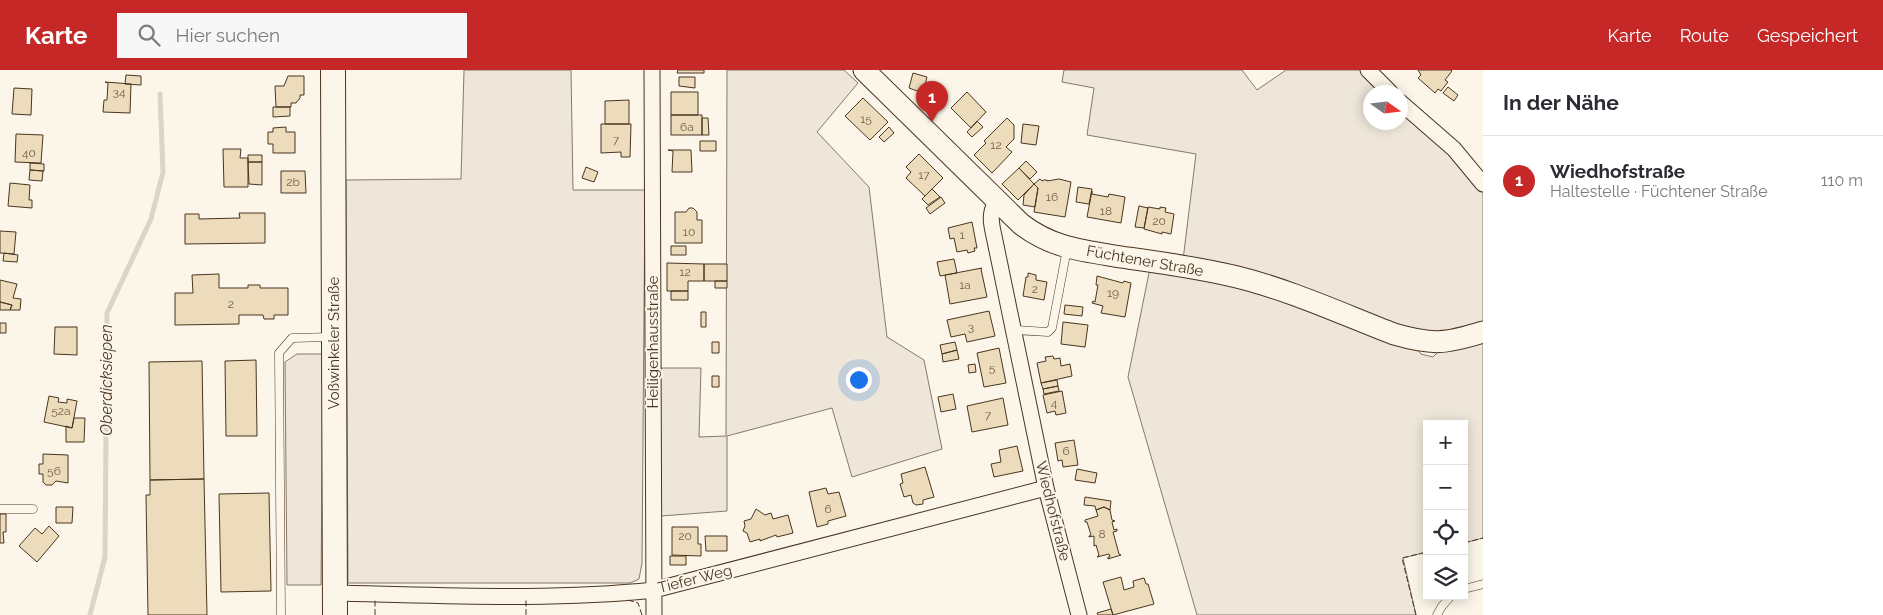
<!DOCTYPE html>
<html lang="de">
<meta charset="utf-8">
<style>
:root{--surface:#fff;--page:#f7f7f7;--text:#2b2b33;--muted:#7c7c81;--line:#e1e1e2;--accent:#c62828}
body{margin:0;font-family:Raleway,sans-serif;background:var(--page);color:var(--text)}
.controls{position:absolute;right:15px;bottom:15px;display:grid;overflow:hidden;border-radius:0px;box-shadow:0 2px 12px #0003}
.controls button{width:45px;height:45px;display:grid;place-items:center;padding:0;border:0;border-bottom:1px solid var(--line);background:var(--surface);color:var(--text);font:25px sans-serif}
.compass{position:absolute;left:1363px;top:15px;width:45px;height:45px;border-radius:50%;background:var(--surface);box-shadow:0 2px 12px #0003;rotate:104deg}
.you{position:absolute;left:858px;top:309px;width:18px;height:18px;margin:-12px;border:4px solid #fff;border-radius:50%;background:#1a73e8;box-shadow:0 0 0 8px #1a73e833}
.badge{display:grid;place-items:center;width:32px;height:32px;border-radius:50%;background:var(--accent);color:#fff;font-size:16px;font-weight:700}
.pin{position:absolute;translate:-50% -41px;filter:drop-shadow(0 1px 2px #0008)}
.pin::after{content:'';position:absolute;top:26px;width:18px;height:15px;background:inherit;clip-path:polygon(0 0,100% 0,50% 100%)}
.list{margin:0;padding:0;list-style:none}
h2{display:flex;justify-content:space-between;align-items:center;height:65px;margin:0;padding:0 20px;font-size:21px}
h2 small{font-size:16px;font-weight:400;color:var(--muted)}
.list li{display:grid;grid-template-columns:32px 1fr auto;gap:15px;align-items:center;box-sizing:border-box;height:90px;padding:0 20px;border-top:1px solid var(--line)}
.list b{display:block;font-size:19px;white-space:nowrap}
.list p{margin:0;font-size:16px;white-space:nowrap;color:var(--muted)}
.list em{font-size:16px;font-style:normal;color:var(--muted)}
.icon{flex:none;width:28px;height:28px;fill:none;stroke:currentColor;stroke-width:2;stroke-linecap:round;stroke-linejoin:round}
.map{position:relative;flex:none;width:1483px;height:545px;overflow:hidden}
header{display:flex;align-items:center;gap:30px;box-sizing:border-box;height:70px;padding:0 25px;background:var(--accent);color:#fff}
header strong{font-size:24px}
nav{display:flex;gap:28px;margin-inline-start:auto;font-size:18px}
.search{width:350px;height:45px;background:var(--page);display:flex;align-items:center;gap:12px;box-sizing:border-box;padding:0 18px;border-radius:0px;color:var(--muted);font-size:19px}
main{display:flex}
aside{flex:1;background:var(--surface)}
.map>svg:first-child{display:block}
</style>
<header>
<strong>Karte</strong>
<div class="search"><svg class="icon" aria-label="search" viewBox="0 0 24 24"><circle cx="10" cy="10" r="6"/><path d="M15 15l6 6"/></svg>Hier suchen</div>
<nav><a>Karte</a><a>Route</a><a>Gespeichert</a></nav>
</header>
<main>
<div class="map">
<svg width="1483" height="545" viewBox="0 0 1483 545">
<rect width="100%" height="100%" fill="#fbf6e9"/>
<path fill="#ede6d9" stroke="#887966" d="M464 0H571L573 120H645L642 493 639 509 630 513H348L346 110 461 109Z
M727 0H844L858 13 817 62 869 117 887 267 924 290 942 379 852 407 832 338 727 366V441L661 446 659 298H701L699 367 726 366Z
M1064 0H1242L1257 20 1286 0H1363L1384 22H1370V52H1400L1401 37 1428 61 1483 120V255L1464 261 1419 263 1183 190 1196 84 1087 65 1094 18 1062 12Z
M1150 198 1213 207 1415 277 1421 284 1433 287 1441 279 1483 269V468L1464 473V354H1427V482L1403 488 1416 545H1197L1128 307Z
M297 284H323L321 515H287L285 292Z"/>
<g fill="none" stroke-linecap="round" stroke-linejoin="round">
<path stroke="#dcd4c6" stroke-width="5" d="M90 545 105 487 107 243 151 149 163 102 160 24"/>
</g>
<path fill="#ecdcbc" stroke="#4a3520" d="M678 0H704V3H677Z
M1418 0H1451L1452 1 1445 10 1448 12 1441 21 1438 19 1435 23 1418 8 1421 5Z
M913 3 927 7 923 23 909 18Z
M126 5 141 6V15L125 14Z
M288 6H304V25H300V28L296 33H291V37H276L275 16H284Z
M679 7H695V18L679 16Z
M105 12 131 14 130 43 103 42 104 30H107L108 13Z
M1448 17 1458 25 1454 31 1443 23Z
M14 18 32 19 31 45 12 44Z
M671 22H698V45H671Z
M967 22 986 42 971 58 951 38Z
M863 28 888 52 870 70 845 46Z
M629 30V54H605V31Z
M273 37H290V46L273 47Z
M671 45H702V65H671Z
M702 48H708L709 65H702Z
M1007 48 1014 55V69L1006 77 1012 82 992 103 974 85 986 73 984 71Z
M977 51 983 57 972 67 967 62Z
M601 54H631L630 87H621V82L601 83Z
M1023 54 1039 56 1036 75 1021 73Z
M286 57V62H295V83H273V74H268V62H273V58Z
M889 57 894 63 884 72 879 67Z
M16 64 43 65 41 93 15 92Z
M700 71H716V81H700Z
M223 79H241L240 88H248V117H224Z
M668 80H691L692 102H672L673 81Z
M919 84 943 108 925 126 906 108 911 102 906 97Z
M248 85H262V92H248Z
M1026 91 1037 102 1030 109 1019 98Z
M248 92H262V115L249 114Z
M30 93 44 94V101L30 100Z
M586 97 598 102 594 112 582 108Z
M1019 98 1034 114 1018 130 1002 114Z
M30 100 43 101 42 111 29 110Z
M281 101H305L306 123H281Z
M1040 109 1042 111 1044 110H1047V111L1059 109 1071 112 1065 147 1034 142 1038 118 1034 114Z
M10 113 30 115 29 130H32V138L8 136Z
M1034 114 1038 118 1035 137 1023 135 1024 125Z
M1078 117 1092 119 1089 134 1076 132Z
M932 119 940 127 928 135 922 129Z
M1092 121V124L1108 127 1109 124 1125 127 1121 153 1087 147Z
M941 127 945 133 930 144 926 138Z
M1139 136 1148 138 1144 158 1135 157Z
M1148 137 1160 139V137L1166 138 1165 142 1174 144 1171 164 1162 162V164L1144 159Z
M689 138H693L697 142V150H702V173H675V142H686Z
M239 143H265V173L185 174V144H199V149L240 148Z
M972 152 977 178H974L975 181 968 183 967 180 957 182 954 168 950 169 948 158Z
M0 161 16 162 14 184 0 183Z
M671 176H686V185H671Z
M4 183 18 185 17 192 3 191Z
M954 189 957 203 940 206 937 192Z
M667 193 704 194V211H688V221H667Z
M704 194H727V211H704Z
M982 198 981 199 987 227 950 234 945 205Z
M1028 203 1036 205V210L1047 212 1044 230 1023 226 1026 207H1028Z
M219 204V218H248V215H260V218H288V245H274V249H264L263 245H239V254L175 255V223H193L192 205Z
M1097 206 1123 213 1124 211 1131 213 1125 247 1101 243 1103 236 1092 233 1093 231 1095 232 1098 215H1096Z
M0 210 17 214 13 228 21 229 20 240H10L12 235 0 232Z
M715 211H727V218H715Z
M671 221H688V230H671Z
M0 232 12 235 10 240H0Z
M1065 235 1083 237 1082 246 1064 244Z
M989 241 995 266 967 272 965 264 951 267 947 250Z
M701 242H706V257H701Z
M1063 252 1088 255 1085 277 1061 274Z
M0 253H6V263H0Z
M55 257H77V285L54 284Z
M712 272H719V283H712Z
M955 272 957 280 942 284 940 275Z
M999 278 1006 313 984 317 977 283Z
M957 280 959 289 943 292 942 284Z
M1053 286 1054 289 1060 288 1061 296 1070 294 1072 306 1041 313 1037 293 1046 291 1045 287Z
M256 290 257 366H226L225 291Z
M202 291 204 409 150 410 149 292Z
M975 294 976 302 969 303 968 295Z
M712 306H719V317H712Z
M1057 310 1058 316 1043 319 1041 313Z
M1058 316 1059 321 1044 324 1043 319Z
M1062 321 1066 343 1056 345 1055 341 1047 343 1043 325Z
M953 324 956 339 941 342 938 327Z
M49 326 59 328 58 332 67 333V329L77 331 72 358 44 352Z
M1003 328 1008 355 972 362 967 336Z
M74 348H85L84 372H66V356L72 358Z
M1074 370 1078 395 1063 397 1062 390 1058 391 1055 373Z
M1017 376 1023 401 994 407 991 394 1001 392 999 380Z
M43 384 68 385V413L56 411 52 415H46L43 412V404H39V394H43Z
M925 397 934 427 923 430V434L916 435 913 433 911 425 904 427 900 414 903 413 901 404Z
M1077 399 1097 403 1095 413 1075 410Z
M204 409 207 545H148L146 425H150V410Z
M826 418 828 424 839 422 846 446 828 451V454L817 457 809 422Z
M269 423 271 521 221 522 219 424Z
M1085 427 1111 431 1110 440 1104 437 1096 440 1095 436 1084 435Z
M56 437H73L72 453H56Z
M1104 437 1110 440 1112 450 1115 451 1112 452 1114 460 1117 459V461L1113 462 1119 484 1121 485 1108 489V487H1110L1109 484 1097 487 1099 485 1096 475 1094 476V466L1089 467V466L1091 465 1087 452H1085V450L1098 446 1096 440Z
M756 439 765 445 771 443 773 449 788 445 793 463 777 467 776 465 760 471V469L750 472 747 463 743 461 745 456 744 451 751 449Z
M0 444H6V462H3L4 473H0Z
M49 456 59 466 37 492 19 476 35 458 42 464Z
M672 457H698V474H701V486L672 485Z
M705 466H727V481H706Z
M670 486H686V495H670Z
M1121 507 1124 520 1134 517 1133 511 1144 508 1146 514H1148L1154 534 1113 545 1103 512Z
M1111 539 1113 545H1098L1097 543Z"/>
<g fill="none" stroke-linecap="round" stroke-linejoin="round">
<defs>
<path id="lane" d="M1014 260 1048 262 1052 258 1067 179
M0 439H33
M1464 519 1483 514
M281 545 279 283 292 268 331 267
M1437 545 1442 536 1451 526"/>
<path id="street" d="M652 0 654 545
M1368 0 1390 22
M1400 32 1454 79 1483 114
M996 131C989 144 991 153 994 166L1046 418 1079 545
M335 523C441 525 548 531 654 520L1046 418"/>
<path id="secondary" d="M864 0 1021 154C1055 180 1087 181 1128 188 1164 193 1201 198 1237 207 1290 220 1342 244 1394 264 1432 275 1445 274 1483 262"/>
<path id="primary" d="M333 0 335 545"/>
</defs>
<use href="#lane" stroke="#4a3520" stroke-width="9"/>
<use href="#street" stroke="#4a3520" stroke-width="17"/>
<use href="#secondary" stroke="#4a3520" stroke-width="23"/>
<use href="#primary" stroke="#4a3520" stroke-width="26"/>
<use href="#lane" stroke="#fbf6e9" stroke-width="8"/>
<use href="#street" stroke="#fbf6e9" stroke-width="15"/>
<use href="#secondary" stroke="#fbf6e9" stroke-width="21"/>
<use href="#primary" stroke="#fbf6e9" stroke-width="24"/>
<path stroke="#4a3520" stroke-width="1" stroke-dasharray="6 2.5" stroke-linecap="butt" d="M1464 473 1483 468
M628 530 638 533 642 545
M375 545V531H378
M526 545V530
M1416 545 1402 488 1427 482"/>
</g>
<g text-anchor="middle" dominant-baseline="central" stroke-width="4" stroke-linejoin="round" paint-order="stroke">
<g font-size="12" fill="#725f47">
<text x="119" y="22">34</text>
<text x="866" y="49">15</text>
<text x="687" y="57">6a</text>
<text x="616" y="70">7</text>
<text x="996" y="75">12</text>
<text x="29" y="83">40</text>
<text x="924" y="105">17</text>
<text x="293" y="112">2b</text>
<text x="1052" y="127">16</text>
<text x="1106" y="141">18</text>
<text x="1159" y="151">20</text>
<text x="689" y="162">10</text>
<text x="962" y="165">1</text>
<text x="685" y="202">12</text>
<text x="965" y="215">1a</text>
<text x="1035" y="219">2</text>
<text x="1113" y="223">19</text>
<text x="231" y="234">2</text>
<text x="971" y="257">3</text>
<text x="992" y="298">5</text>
<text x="1054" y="333">4</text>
<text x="61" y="341">52a</text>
<text x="988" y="345">7</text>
<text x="1066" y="381">6</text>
<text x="54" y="401">56</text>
<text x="828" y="439">6</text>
<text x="1102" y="464">8</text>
<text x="685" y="466">20</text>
</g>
<g font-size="15" fill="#4a3520" stroke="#fbf6e9">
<text transform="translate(1145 191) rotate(10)">Füchtener Straße</text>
<text transform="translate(653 272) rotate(-90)">Heiligenhausstraße</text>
<text transform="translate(334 273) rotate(-90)">Voßwinkeler Straße</text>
<text transform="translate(1053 441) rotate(76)">Wiedhofstraße</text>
<text transform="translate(695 509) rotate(-14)">Tiefer Weg</text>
</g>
<g font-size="16" font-style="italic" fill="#4a3520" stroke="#fbf6e9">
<text transform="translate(106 310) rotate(-90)">Oberdicksiepen</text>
</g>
</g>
</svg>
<div class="controls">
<button>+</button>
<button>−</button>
<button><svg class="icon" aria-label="locate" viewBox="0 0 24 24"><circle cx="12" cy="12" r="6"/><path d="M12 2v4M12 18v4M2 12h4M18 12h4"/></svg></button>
<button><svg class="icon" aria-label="layers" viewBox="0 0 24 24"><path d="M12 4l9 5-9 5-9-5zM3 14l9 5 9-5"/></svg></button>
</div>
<svg class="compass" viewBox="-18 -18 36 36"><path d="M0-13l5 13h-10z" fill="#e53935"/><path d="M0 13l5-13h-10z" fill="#7c7c81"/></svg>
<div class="you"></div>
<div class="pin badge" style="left:932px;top:52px">1</div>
</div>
<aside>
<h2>In der Nähe<small></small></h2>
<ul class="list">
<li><span class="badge">1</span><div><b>Wiedhofstraße</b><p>Haltestelle · Füchtener Straße</p></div><em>110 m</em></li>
</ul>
</aside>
</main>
